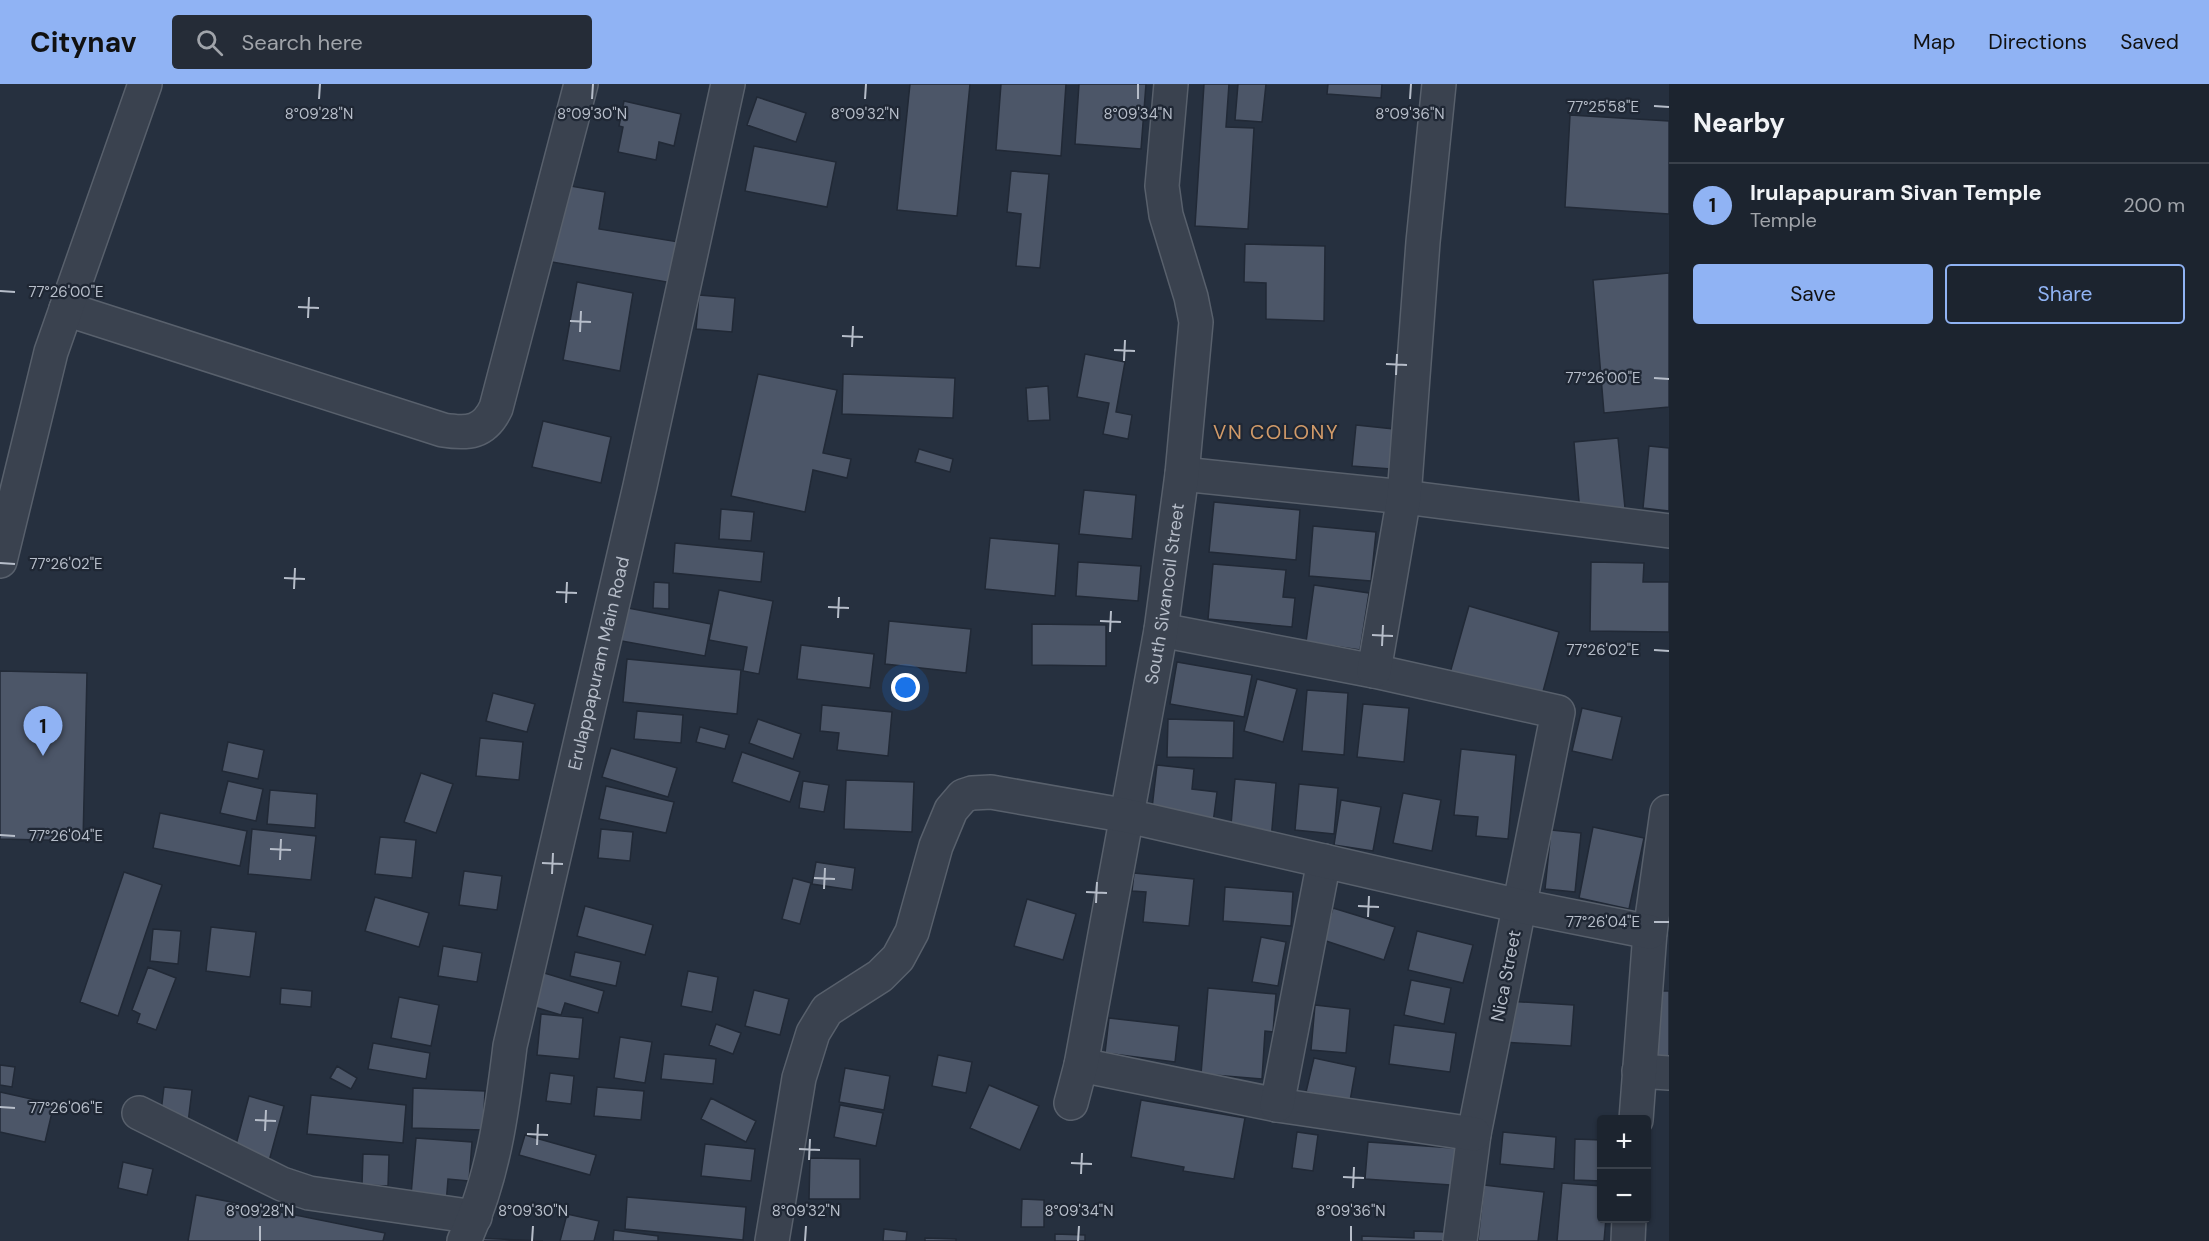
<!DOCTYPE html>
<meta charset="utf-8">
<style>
:root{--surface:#1c242f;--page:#252c37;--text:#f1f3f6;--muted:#a0a4aa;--line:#3a414b;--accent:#90b3f4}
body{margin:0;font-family:"DM Sans",sans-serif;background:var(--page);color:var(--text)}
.controls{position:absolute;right:18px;bottom:18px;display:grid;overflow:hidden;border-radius:6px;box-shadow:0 2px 4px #0004}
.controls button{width:54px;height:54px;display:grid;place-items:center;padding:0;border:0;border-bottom:2px solid var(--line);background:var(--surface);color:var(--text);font:30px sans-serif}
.you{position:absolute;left:906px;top:604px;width:21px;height:21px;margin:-15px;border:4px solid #fff;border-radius:50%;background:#1a73e8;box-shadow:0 0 0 9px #1a73e833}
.badge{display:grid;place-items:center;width:39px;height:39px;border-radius:50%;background:var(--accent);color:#111;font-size:20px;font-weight:700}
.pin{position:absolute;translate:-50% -50px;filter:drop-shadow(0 2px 3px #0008)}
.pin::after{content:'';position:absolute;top:32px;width:21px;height:18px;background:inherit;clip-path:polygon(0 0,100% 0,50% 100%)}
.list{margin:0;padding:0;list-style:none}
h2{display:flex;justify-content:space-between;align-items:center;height:78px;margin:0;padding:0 24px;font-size:26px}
h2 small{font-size:20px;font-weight:400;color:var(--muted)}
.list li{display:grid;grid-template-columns:39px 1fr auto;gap:18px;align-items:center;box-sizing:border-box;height:84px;padding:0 24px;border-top:2px solid var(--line)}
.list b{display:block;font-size:22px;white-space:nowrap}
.list p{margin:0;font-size:20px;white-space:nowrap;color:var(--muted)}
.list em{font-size:20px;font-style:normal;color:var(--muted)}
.actions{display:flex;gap:12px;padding:18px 24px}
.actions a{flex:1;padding:14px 0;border:2px solid var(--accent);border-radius:6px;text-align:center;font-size:21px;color:var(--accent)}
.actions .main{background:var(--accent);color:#111}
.icon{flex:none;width:33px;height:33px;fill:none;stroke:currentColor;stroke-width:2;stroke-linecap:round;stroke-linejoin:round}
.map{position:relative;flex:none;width:1669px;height:1157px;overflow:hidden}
header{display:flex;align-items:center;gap:36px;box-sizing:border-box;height:84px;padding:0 30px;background:var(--accent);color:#111}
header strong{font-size:28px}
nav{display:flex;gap:33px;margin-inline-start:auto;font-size:21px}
.search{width:420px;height:54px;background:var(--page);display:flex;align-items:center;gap:15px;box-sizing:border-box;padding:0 21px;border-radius:6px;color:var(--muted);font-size:22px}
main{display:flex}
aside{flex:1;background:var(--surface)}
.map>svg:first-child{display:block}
</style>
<header>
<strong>Citynav</strong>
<div class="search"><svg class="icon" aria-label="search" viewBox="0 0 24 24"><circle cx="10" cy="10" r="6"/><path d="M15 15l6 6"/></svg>Search here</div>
<nav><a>Map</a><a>Directions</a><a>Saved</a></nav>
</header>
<main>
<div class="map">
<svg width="1669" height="1157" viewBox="0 0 1669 1157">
<rect width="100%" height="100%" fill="#26303f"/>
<path fill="#4c5668" stroke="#212936" stroke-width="1.5" d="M910 0H970L957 132 897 126Z
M1001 0H1066L1061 72 996 66Z
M1079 0H1146L1141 65 1075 60Z
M1204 0H1229L1226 43 1254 44 1248 145 1195 142Z
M1238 0H1266L1262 38 1235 36Z
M1328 0H1382L1381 14 1327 10Z
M757 13 806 29 796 58 747 41Z
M624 17 681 30 674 62 659 58 656 76 618 68 623 43 619 42Z
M1570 31 1669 37V130L1565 123Z
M754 62 836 78 827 123 745 107Z
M1011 87 1049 90 1040 184 1016 182 1021 130 1007 128Z
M565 101 605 108 599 145 685 159 678 200 552 178Z
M1245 160 1325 162 1324 237 1266 235V199L1244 198Z
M1669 189V323L1604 329 1593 196Z
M577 198 633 209 620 287 563 276Z
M699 211 735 214 732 248 696 245Z
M1085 270 1125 278 1116 328 1132 331 1128 355 1103 350 1109 319 1077 313Z
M758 290 837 306 823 369 851 375 847 394 813 386 805 428 731 412Z
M843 290 955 294 953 334 842 330Z
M1048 302 1050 336 1028 337 1026 304Z
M543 337 611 353 601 399 532 383Z
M1356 341 1394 345 1391 385 1352 382Z
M1618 354 1625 424 1580 429 1574 358Z
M1649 362 1669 364V427L1643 424Z
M919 365 953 375 950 388 915 378Z
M1084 406 1136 411 1132 455 1079 450Z
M1214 418 1300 426 1296 476 1209 468Z
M721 425 754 428 751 457 719 455Z
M1313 442 1376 448 1371 497 1309 492Z
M990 454 1059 460 1055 512 985 505Z
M675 459 764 468 761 498 673 489Z
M1078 478 1141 482 1138 517 1076 512Z
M1591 478 1644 479 1643 498H1669V548L1590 547Z
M1213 480 1286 486 1283 513 1295 514 1292 543 1208 535Z
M654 498 669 499V525L653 524Z
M1314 501 1369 509 1360 566 1306 558Z
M719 506 773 517 759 590 743 587 747 563 709 556Z
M1469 522 1559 548 1541 615 1450 589Z
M623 523 711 540 705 572 616 556Z
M889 537 971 545 966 589 885 580Z
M1032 540 1106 541V582L1032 581Z
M801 561 874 570 870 604 797 595Z
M627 575 741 586 737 630 623 618Z
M1177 578 1252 591 1244 633 1170 620Z
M0 587 87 589 83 757 0 755Z
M1257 595 1297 605 1283 658 1244 647Z
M1307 606 1348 609 1344 671 1302 667Z
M493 609 535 620 527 648 486 637Z
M1363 620 1409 624 1404 678 1357 673Z
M822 621 892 628 888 672 837 666 839 649 820 647Z
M1582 624 1622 633 1612 676 1572 667Z
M637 627 683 631 681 659 634 655Z
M758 635 801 650 793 675 749 659Z
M1168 635 1234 637 1233 674 1167 673Z
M700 643 729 651 725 665 696 658Z
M480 654 523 658 519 696 476 692Z
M228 658 264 666 258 695 222 687Z
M611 664 677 684 668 713 602 693Z
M1461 665 1516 671 1508 755 1476 752 1478 733 1454 731Z
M742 668 800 688 790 718 732 698Z
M1157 681 1194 685 1192 705 1217 708 1213 739 1151 733Z
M421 689 453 700 436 749 404 738Z
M1235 695 1276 699 1271 756 1230 752Z
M846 696 914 698 912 748 844 745Z
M228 697 263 705 256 737 220 729Z
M803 697 829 701 824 728 799 724Z
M1299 700 1338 704 1334 750 1295 746Z
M606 702 674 718 666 749 599 735Z
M270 706 317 710 315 744 267 740Z
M1403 709 1441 716 1432 767 1393 759Z
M1341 716 1381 723 1373 767 1334 761Z
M160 729 247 747 240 782 153 764Z
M1593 743 1644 754 1629 825 1579 814Z
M252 745 316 752 311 796 248 790Z
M601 745 633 748 630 777 598 774Z
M1551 746 1581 749 1575 808 1545 805Z
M380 753 416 756 412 794 375 790Z
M816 778 855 784 852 806 812 800Z
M464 787 502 792 497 826 459 821Z
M124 788 162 801 118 932 80 918Z
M1134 789 1194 795 1189 842 1143 838 1146 808 1132 807Z
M793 794 811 799 800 840 782 835Z
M1225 803 1293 808 1291 842 1223 837Z
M375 813 429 829 419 863 365 847Z
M1027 815 1076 830 1063 876 1014 862Z
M585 822 653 841 645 871 577 852Z
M1333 824 1395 843 1384 876 1323 856Z
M211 843 256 848 250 893 206 887Z
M153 845 181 847 178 880 150 877Z
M1417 847 1473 861 1463 899 1408 886Z
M1261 853 1286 858 1278 902 1252 898Z
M443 862 482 869 477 898 438 892Z
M575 868 621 878 616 902 570 892Z
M148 883 176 894 156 946 137 939 140 930 132 926Z
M688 887 718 893 712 928 681 922Z
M541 888 604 907 598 929 565 919 561 931 531 922Z
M1411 896 1451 904 1444 940 1404 931Z
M281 904 312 907 311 923 280 920Z
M1208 904 1276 910 1273 948 1265 947 1262 995 1201 990Z
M754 906 789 915 780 951 745 942Z
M1657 907H1669V978L1655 977Z
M399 913 439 921 431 962 391 954Z
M1505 917 1574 921 1571 962 1502 958Z
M1315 921 1350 925 1346 969 1311 966Z
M541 930 583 934 579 975 537 971Z
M1109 934 1179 942 1175 978 1105 969Z
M716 940 741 949 733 970 709 961Z
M1394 941 1456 949 1450 988 1389 980Z
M620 953 652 958 645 999 614 994Z
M373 959 430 969 426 995 368 985Z
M664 970 716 975 713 1000 661 995Z
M938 971 972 978 966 1009 932 1002Z
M1314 974 1356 983 1350 1017 1306 1008Z
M0 981 15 983 12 1003 0 1001Z
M337 982 357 994 351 1005 330 994Z
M845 984 890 992 884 1026 839 1018Z
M550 989 574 992 571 1020 546 1017Z
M989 1001 1039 1022 1020 1066 970 1044Z
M164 1003 192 1006 188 1039 160 1036Z
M597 1003 644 1007 641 1036 594 1032Z
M413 1004 485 1007 483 1046 412 1044Z
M0 1008 54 1020 45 1058 0 1048Z
M311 1011 406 1021 403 1059 307 1050Z
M249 1012 284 1022 269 1077 234 1068Z
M711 1014 756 1037 746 1058 701 1035Z
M1141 1016 1245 1034 1234 1095 1183 1087 1184 1083 1131 1073Z
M840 1021 883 1029 876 1062 834 1053Z
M1297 1048 1318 1051 1313 1087 1292 1084Z
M1503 1048 1556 1053 1554 1085 1500 1080Z
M525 1051 596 1071 590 1091 519 1071Z
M416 1054 472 1058 469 1097 448 1095 446 1120 411 1111Z
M1575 1055 1602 1056V1097L1574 1096Z
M1368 1058 1468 1065 1465 1102 1365 1095Z
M705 1060 755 1065 751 1097 701 1092Z
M363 1070 389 1071 388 1102 362 1101Z
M810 1074 860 1075V1115H809Z
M123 1078 153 1085 147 1111 118 1104Z
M1562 1099 1602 1102V1134H1606L1604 1157H1557Z
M1484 1101 1544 1108 1538 1157H1478Z
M196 1111 385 1149 383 1157H188Z
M627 1113 746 1123 743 1156 625 1145Z
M1022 1115 1044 1116V1143H1021Z
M567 1130 599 1137 594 1157H560Z
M884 1145 907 1148 906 1157H883Z
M614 1146 658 1152V1157H613Z
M1414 1147 1447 1148V1157H1362V1152L1414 1154Z
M1055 1150 1085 1151V1157H1055Z
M476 1154 543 1157H476Z
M925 1154 956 1155V1157H925Z"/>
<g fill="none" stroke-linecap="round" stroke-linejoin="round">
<defs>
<g id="minor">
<path d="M66 225 443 346C468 350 484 349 496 324L581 0"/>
<path d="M1182 390 1404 413 1669 447"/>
<path d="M0 477 51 268 145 0"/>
<path d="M1161 546 1374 587 1558 628 1474 1050 1460 1157"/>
<path d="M1374 587 1404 413 1423 158 1439 0"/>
<path d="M1081 981 1277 1021 1474 1050"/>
<path d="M1639 987 1669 989"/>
<path id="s1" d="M1071 1019 1081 981 1161 546 1182 390 1196 238 1191 213 1166 131 1162 102 1171 0"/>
<path d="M1277 1021 1324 777"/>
<path d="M139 1029 282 1100 309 1109 475 1133"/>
<path d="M1636 1036 1650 848 1667 728H1669"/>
<path id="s2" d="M464 1157C493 1095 502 1029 510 962L640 402 728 0"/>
<path d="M772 1157 799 994 813 949 827 926 880 892 898 874 912 848 936 762 951 726 963 712 972 709 991 708 1128 732 1520 822 1650 848"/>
<path d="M1628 1157 1629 1134"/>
</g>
</defs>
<use href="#minor" stroke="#58606c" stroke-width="36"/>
<use href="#minor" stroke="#3a424f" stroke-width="33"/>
</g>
<path fill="none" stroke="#b6bdc9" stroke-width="2" d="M319 15 320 0M592 15 593 0M865 15 866 0M1138 15V0M1410 15 1411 0M1654 22 1669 23M0 207 15 208M298 223 319 224M308 234 309 213M570 237 591 238M580 248 581 227M842 252 863 253M852 263 853 242M1114 266 1135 267M1124 277 1125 256M1386 280 1407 281M1396 291 1397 270M1654 294 1669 295M0 479 15 480M284 494 305 495M294 505 295 484M556 508 577 509M566 519 567 498M828 523 849 524M838 534 839 513M1100 537 1121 538M1110 548 1111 527M1372 551 1393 552M1382 562 1383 541M1654 566 1669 567M0 751 15 752M270 765 291 766M280 776 281 755M542 779 563 780M552 790 553 769M814 794 835 795M824 805 825 784M1086 808 1107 809M1096 819 1097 798M1358 822 1379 823M1368 833 1369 812M1654 838H1669M0 1023 15 1024M255 1036 276 1037M265 1047 266 1026M527 1050 548 1051M537 1061 538 1040M799 1065 820 1066M809 1076 810 1055M1071 1079 1092 1080M1081 1090 1082 1069M1343 1093 1364 1094M1353 1104 1354 1083M260 1157V1142M532 1157 533 1142M805 1157 806 1142M1078 1157 1079 1142M1351 1157V1142"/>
<g text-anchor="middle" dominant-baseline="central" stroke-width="4.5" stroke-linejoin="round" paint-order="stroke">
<g font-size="18" fill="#b6bdc9" stroke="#1f2734">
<text stroke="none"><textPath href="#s1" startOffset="518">South Sivancoil Street</textPath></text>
<text stroke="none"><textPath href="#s2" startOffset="594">Erulappapuram Main Road</textPath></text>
<text transform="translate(1506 892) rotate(-79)">Nica Street</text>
</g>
<g font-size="20" letter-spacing="1.5" fill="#d29b69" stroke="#1f2734">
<text x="1276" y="348">VN COLONY</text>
</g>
</g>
<g font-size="15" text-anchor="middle" fill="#b6bdc9" stroke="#1f2734" stroke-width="4.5" stroke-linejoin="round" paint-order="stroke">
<text x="1603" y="28">77°25'58"E</text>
<text x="319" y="35">8°09'28"N</text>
<text x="592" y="35">8°09'30"N</text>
<text x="865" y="35">8°09'32"N</text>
<text x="1138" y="35">8°09'34"N</text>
<text x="1410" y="35">8°09'36"N</text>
<text x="66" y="213">77°26'00"E</text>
<text x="1603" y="299">77°26'00"E</text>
<text x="66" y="485">77°26'02"E</text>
<text x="1603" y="571">77°26'02"E</text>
<text x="66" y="757">77°26'04"E</text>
<text x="1603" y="843">77°26'04"E</text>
<text x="66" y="1029">77°26'06"E</text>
<text x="260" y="1132">8°09'28"N</text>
<text x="533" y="1132">8°09'30"N</text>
<text x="806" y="1132">8°09'32"N</text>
<text x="1079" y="1132">8°09'34"N</text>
<text x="1351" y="1132">8°09'36"N</text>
</g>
</svg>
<div class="controls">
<button>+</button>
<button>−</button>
</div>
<div class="you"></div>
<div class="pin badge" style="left:43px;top:672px">1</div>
</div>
<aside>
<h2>Nearby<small></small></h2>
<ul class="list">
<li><span class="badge">1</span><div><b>Irulapapuram Sivan Temple</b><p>Temple</p></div><em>200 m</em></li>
</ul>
<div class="actions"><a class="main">Save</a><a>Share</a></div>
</aside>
</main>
